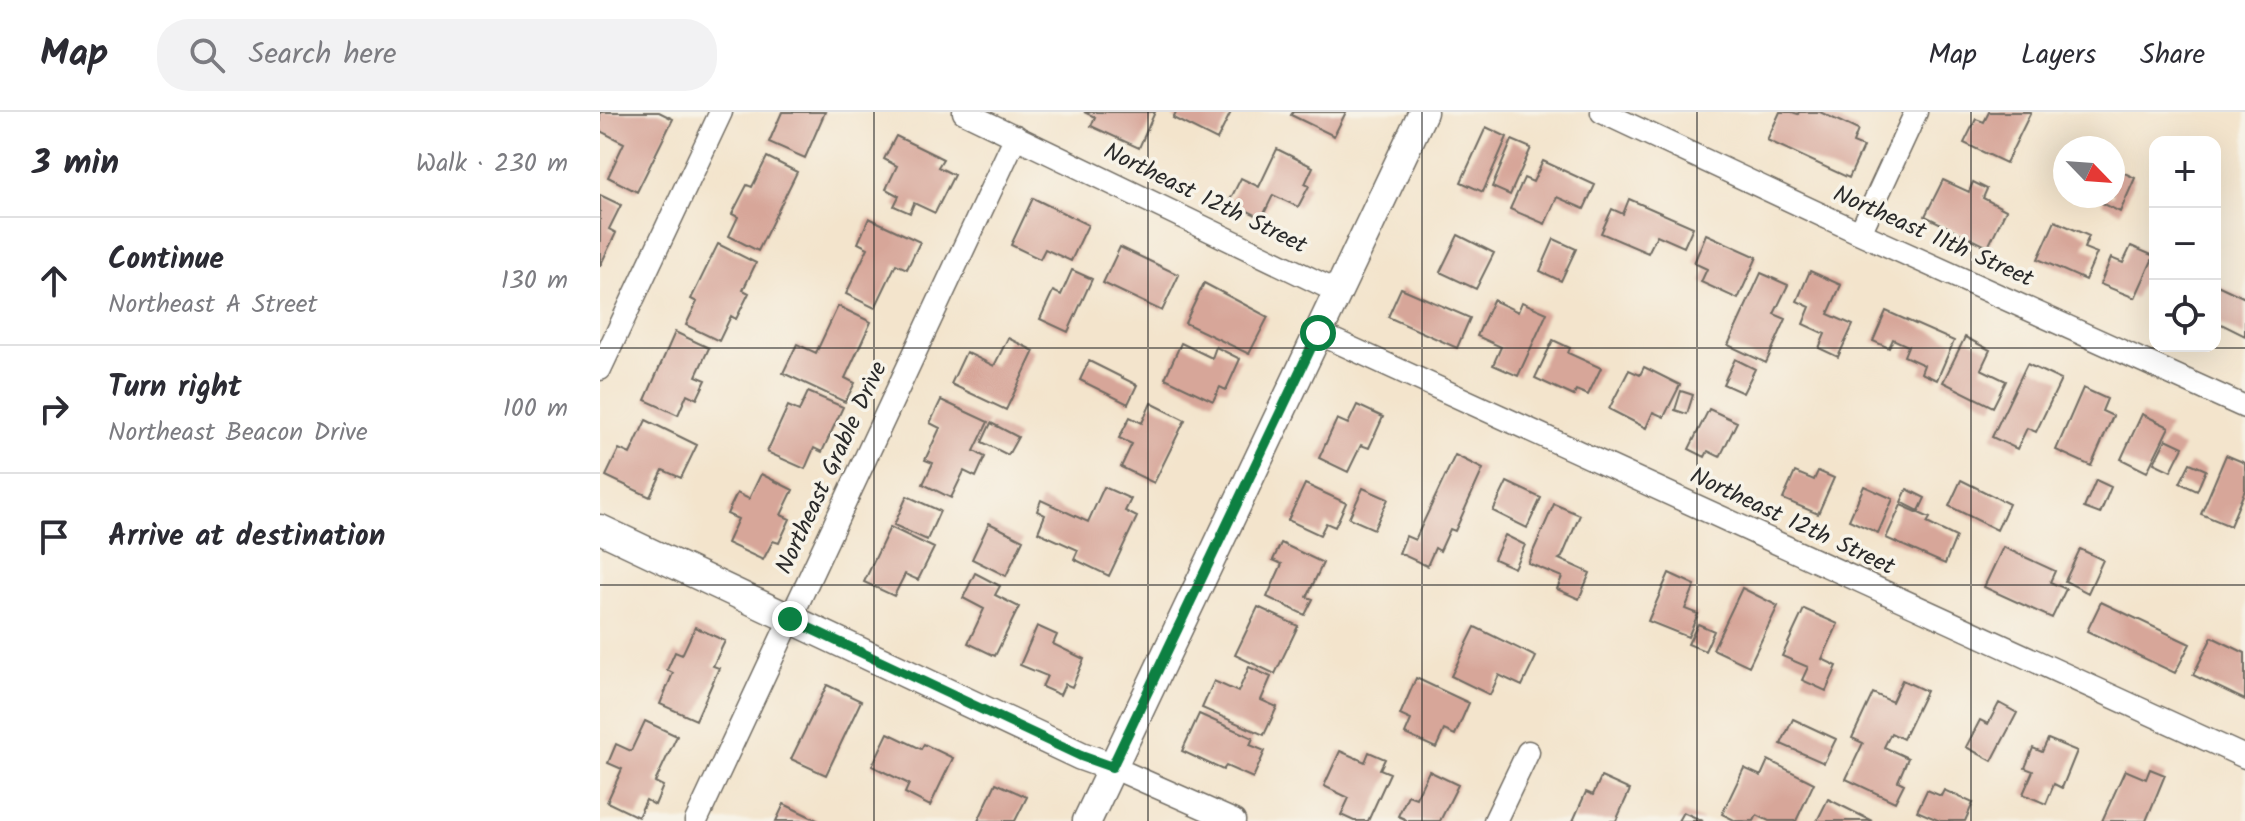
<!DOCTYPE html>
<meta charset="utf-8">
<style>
:root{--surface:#fff;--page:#f2f2f3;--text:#2b2b33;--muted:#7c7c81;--line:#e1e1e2}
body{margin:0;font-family:Kalam,sans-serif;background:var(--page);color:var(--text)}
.controls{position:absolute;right:24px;top:24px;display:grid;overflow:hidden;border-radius:16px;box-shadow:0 8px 32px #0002}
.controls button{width:72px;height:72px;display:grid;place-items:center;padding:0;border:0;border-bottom:2px solid var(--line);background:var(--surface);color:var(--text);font:40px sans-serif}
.compass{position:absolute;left:1453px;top:24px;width:72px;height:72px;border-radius:50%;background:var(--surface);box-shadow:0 8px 32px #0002;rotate:115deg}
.stop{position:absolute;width:24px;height:24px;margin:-18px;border:6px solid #0b8043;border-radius:50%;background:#fff}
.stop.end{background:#0b8043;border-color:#fff;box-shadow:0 2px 8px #0008}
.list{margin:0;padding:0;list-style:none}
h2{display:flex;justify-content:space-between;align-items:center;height:104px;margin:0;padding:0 32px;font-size:34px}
h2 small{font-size:26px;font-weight:400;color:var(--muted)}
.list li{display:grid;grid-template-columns:52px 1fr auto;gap:24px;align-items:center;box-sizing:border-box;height:128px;padding:0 32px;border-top:2px solid var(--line)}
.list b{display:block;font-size:30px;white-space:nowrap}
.list p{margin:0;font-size:26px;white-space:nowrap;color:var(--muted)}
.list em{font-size:26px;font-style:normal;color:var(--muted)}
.icon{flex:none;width:44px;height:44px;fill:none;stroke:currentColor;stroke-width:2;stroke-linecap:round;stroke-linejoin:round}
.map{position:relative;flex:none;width:1645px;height:709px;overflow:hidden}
header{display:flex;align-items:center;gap:48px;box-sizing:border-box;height:112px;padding:0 40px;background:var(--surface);border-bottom:2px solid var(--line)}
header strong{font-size:38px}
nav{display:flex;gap:44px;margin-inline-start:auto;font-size:28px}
.search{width:560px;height:72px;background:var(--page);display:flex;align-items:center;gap:20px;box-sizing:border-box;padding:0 28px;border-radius:32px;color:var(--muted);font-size:30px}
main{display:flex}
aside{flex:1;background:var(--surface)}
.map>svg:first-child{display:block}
</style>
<header>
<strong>Map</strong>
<div class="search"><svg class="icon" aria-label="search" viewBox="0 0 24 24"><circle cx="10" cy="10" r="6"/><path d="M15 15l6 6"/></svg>Search here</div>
<nav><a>Map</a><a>Layers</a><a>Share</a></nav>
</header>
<main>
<aside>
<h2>3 min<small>Walk · 230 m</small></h2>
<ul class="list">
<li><svg class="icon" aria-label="ahead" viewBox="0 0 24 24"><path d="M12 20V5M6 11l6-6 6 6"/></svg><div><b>Continue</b><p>Northeast A Street</p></div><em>130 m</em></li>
<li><svg class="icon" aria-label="right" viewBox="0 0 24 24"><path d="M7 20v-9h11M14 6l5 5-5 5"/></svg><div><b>Turn right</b><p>Northeast Beacon Drive</p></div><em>100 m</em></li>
<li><svg class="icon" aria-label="arrive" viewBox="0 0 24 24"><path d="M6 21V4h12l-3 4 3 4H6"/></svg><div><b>Arrive at destination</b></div></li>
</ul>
</aside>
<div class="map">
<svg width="1645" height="709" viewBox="0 0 1645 709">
<rect width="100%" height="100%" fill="#f7f3e8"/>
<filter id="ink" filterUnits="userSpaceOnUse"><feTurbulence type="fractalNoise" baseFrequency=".0125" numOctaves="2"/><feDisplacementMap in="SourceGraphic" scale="16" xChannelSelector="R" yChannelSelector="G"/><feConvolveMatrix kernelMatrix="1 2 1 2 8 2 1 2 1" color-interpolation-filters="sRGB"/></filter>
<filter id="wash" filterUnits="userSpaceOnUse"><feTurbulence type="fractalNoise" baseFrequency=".006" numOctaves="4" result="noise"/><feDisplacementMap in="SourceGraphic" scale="32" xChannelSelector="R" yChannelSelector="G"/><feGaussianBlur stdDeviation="1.8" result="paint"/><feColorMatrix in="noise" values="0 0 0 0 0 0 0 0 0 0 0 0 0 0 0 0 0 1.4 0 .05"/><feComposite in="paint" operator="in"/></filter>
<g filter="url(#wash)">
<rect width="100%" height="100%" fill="#f3e4cc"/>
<g id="blocks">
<path fill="#d7a699" d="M0 0H59L73 7 37 80 8 65 24 31 0 19Z
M182 0H225L205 46 169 30Z
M484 0H555L539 36 491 14 495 5Z
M576 0H631L617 28 573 6Z
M693 0H746L734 24 691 3Z
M1180 0H1192L1198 2 1199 0H1220L1258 18 1253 31 1263 35 1249 66 1167 28Z
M1389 0H1431L1406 51 1364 31 1376 7 1384 10Z
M886 15 907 25 883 80 861 70Z
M296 24 343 47 338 55 354 63 335 101 314 91 310 101 294 94 299 84 286 77 297 54 284 47Z
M912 28 931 36 910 83 892 75Z
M677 37 713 55 705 72 709 74 698 95 673 83 662 106 629 90 641 66 659 75Z
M167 45 197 60 158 139 129 124 138 105 132 102 147 73 152 75Z
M943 49 995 73 984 97 957 85 945 112 910 97 924 66 933 70Z
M1518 58 1535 66 1520 100 1502 91 1505 84H1513V68Z
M1343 68 1369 80 1373 70 1387 77 1383 86 1406 98 1388 135 1325 104Z
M0 83 21 93 9 117 16 121 0 154Z
M433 86 488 113 471 149 445 137 440 147 411 133Z
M1029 87 1093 115 1084 135 1057 123 1048 141 1001 121 1012 97 1023 102Z
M269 106 320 130 307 157 296 152 275 196 246 182 268 136 258 131Z
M1455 109 1489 124 1484 136 1497 141 1485 168 1438 147Z
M1106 122 1157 145 1138 187 1101 170 1107 157 1094 151Z
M858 123 894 141 876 177 840 160Z
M954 127 976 137 961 169 940 159Z
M118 132 156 151 143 178 149 181 136 207 131 204 119 229 86 213 97 190 91 187Z
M1531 134 1554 144 1535 186 1500 172 1511 146 1523 151Z
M520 135 579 163 562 199 503 171Z
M472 158 492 167 468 220 440 207 453 179 461 183Z
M1210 159 1241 173 1228 202 1253 213 1238 245 1219 236 1225 222 1203 212 1210 195 1197 189Z
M1161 161 1188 173 1174 202 1186 207 1166 251 1128 233Z
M604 171 668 205 649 242 585 211Z
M1615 172 1645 186V224L1615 209Z
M801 176 870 206 857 236 788 205Z
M893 188 918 200 922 190 947 201 918 264 893 253 901 235 877 224Z
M238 194 271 210 245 266 255 271 245 290 183 261 197 232 216 241Z
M1286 199 1354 229 1337 268 1321 261 1324 253 1304 244 1308 234 1293 227 1289 236 1273 229Z
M75 220 109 236 96 264 106 268 97 287 87 282 78 303 45 288Z
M1365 225 1390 238 1381 257 1406 269 1393 295 1343 270Z
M408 226 434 239 406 298 351 272 366 240 394 254Z
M953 228 970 236 968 241 1001 256 988 283 976 278 974 284 935 266Z
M581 231 612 246 616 235 640 247 626 278 620 275 613 289 565 266Z
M1135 247 1155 257 1143 281 1123 272Z
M489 249 537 273 528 292 480 268Z
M1427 252 1461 268 1436 320 1427 316 1417 337 1392 325Z
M1044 255 1080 273 1064 305 1053 300 1046 316 1009 297 1029 258 1040 263Z
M1483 276 1507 287 1502 299 1513 304 1491 354 1456 338Z
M1081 279 1093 283 1087 302 1075 298Z
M208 280 243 295 222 340 214 336 205 357 167 340 188 294 199 299Z
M341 288 388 310 374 339 385 345 376 365 364 359 351 386 323 372 333 351 325 348 340 316 330 311Z
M551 291 585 308 554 371 521 355 532 332 519 326 530 305 542 311Z
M757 293 783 305 769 336 761 333 748 360 719 346 737 307 748 312Z
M1109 297 1137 310 1120 345 1108 339 1105 345 1089 337Z
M1542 302 1569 315 1547 360 1521 347Z
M46 308 97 333 81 366 63 358 50 385 6 364 19 337 30 342Z
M391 311 418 325 408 343 382 330Z
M1566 327 1583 335 1571 359 1554 351Z
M855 343 883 357 855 419 850 417 840 439 835 436 827 454 799 441 806 424 815 428Z
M1626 343 1645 351V378L1630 414 1601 402Z
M1590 351 1606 358 1597 379 1580 371Z
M1218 359 1234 366 1218 402 1183 387 1195 360 1214 368Z
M161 362 193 378 181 403 190 407 179 431 173 429 163 448 127 431 138 407 127 402 137 381 149 387Z
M1361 368 1409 392 1397 418 1349 394Z
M1496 368 1511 375 1500 402 1484 396Z
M907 370 941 386 927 416 893 399Z
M705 372 746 391 735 415 726 411 720 423 688 408Z
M1264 374 1293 387 1278 421 1249 408Z
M504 375 531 387 525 399 537 405 509 464 474 447 478 438 438 420 445 403 437 399 441 388 488 410Z
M763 376 788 387 774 417 749 406Z
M1307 377 1325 386 1319 399 1301 390Z
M307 384 340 399 327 428 294 413Z
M954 392 980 403 962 445 959 447 990 461 979 487 957 477 962 465 928 451Z
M1301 393 1330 406 1327 411 1356 425 1345 452 1286 426Z
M389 411 423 428 406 464 372 447Z
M290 415 334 436 318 468 305 462 294 484 264 470Z
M905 423 925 433 914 456 894 447Z
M681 431 723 451 707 485 713 487 705 503 667 485 682 452 673 448Z
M1403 435 1455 459 1450 470 1466 477 1452 506 1384 475Z
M1480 437 1503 448 1488 481 1465 469Z
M375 461 400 474 395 483 419 495 395 544 368 531 384 497 363 486Z
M1069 461 1095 473 1085 497 1098 502 1088 525 1048 509Z
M1142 476 1178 494 1149 554 1113 537Z
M1501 490 1590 532 1575 561 1487 519Z
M658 495 698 514 675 562 635 543Z
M1204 497 1238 512 1222 547 1237 554 1226 579 1202 568 1208 555 1182 544Z
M1098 512 1114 519 1105 539 1088 532Z
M437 514 457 523 453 532 484 547 472 575 465 572 460 583 442 575 447 564 420 553Z
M95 515 125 529 113 554 119 556 96 608 60 592 73 561 67 558 75 540 82 543Z
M875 515 936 545 922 574 899 563 890 583 851 564Z
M1612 525 1645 541V588L1593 563Z
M649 555 671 565 661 588 677 595 664 623 602 596 614 569 638 580Z
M816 566 869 591 855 623 844 618 836 636 805 622 811 608 800 603Z
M1302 568 1326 579 1303 627 1291 621 1284 635 1308 646 1298 669 1304 672 1295 690 1246 667 1263 631 1252 626 1273 581 1292 590Z
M227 573 261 589 226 663 191 647Z
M1399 591 1417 601 1392 649 1366 635 1380 608 1388 612Z
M599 602 653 626 650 633 665 639 653 666 626 654 623 658 582 639Z
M1193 607 1236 627 1224 651 1181 632Z
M45 609 77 624 55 670 63 674 55 693 46 688 38 705 7 690 22 657 8 651 16 632 31 639Z
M288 621 321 637 324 632 353 646 330 694 305 681 309 672 272 654Z
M1448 627 1477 639 1462 676 1454 672 1446 692 1423 682 1433 659 1425 656 1433 636 1442 640Z
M740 639 765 650 769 640 785 647 780 657 790 661 768 709H754L741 703 749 686 724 674Z
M1168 648 1214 671 1196 709H1169L1157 703 1154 709H1136L1122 702 1144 656 1161 664Z
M1550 657 1565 663 1546 709H1502L1525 658 1546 667Z
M829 659 858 673 840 709H804L805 707 798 704 808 683 816 686Z
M1001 665 1030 678 1016 709H973L986 680 993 683Z
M396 671 427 685 415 709H378Z
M1327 678 1341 684 1344 678 1373 691 1365 709H1340L1317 699Z
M1228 687 1272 709H1217Z
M184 692 219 709H176Z
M1083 700 1103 709H1078Z"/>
</g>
</g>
<g filter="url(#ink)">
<use href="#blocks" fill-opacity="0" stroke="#716c63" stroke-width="2"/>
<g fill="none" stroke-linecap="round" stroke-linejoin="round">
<defs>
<path id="minor" d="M364 0 738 180
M1002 0 1260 121 1645 295
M1260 121 1316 0
M718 221 1645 645
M0 257 121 0
M512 655 634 709
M96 709 416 24
M895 709 928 640"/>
<path id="tertiary" d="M0 417 481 644 512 655
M487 709 823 0"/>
</defs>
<use href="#minor" stroke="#716c63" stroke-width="25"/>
<use href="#tertiary" stroke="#716c63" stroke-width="31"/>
<use href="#minor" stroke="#fff" stroke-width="22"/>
<use href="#tertiary" stroke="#fff" stroke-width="28"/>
</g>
</g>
<g fill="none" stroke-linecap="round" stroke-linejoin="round" filter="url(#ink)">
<path stroke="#0b8043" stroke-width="10" d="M190 507 481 644 512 655 718 221"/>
</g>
<path fill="none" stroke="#2b2b2b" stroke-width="2" stroke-opacity="0.55" d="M274 0V709M548 0V709M822 0V709M1097 0V709M1371 0V709M0 236H1645M0 473H1645"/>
<g text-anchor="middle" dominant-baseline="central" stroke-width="7" stroke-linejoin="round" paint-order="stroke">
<g font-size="24" fill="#2b2b2b" stroke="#f7f3e8">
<text transform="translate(605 87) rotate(26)">Northeast 12th Street</text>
<text transform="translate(1333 125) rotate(24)">Northeast 11th Street</text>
<text transform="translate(232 356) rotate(-65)">Northeast Grable Drive</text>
<text transform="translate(1192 410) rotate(25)">Northeast 12th Street</text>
</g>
</g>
</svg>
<div class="controls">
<button>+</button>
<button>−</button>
<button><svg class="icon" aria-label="locate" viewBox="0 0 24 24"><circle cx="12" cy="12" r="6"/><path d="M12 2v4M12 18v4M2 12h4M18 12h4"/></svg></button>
</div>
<svg class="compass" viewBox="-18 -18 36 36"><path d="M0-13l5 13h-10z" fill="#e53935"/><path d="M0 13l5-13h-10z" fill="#7c7c81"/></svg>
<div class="stop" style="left:718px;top:221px"></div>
<div class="stop end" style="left:190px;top:507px"></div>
</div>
</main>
